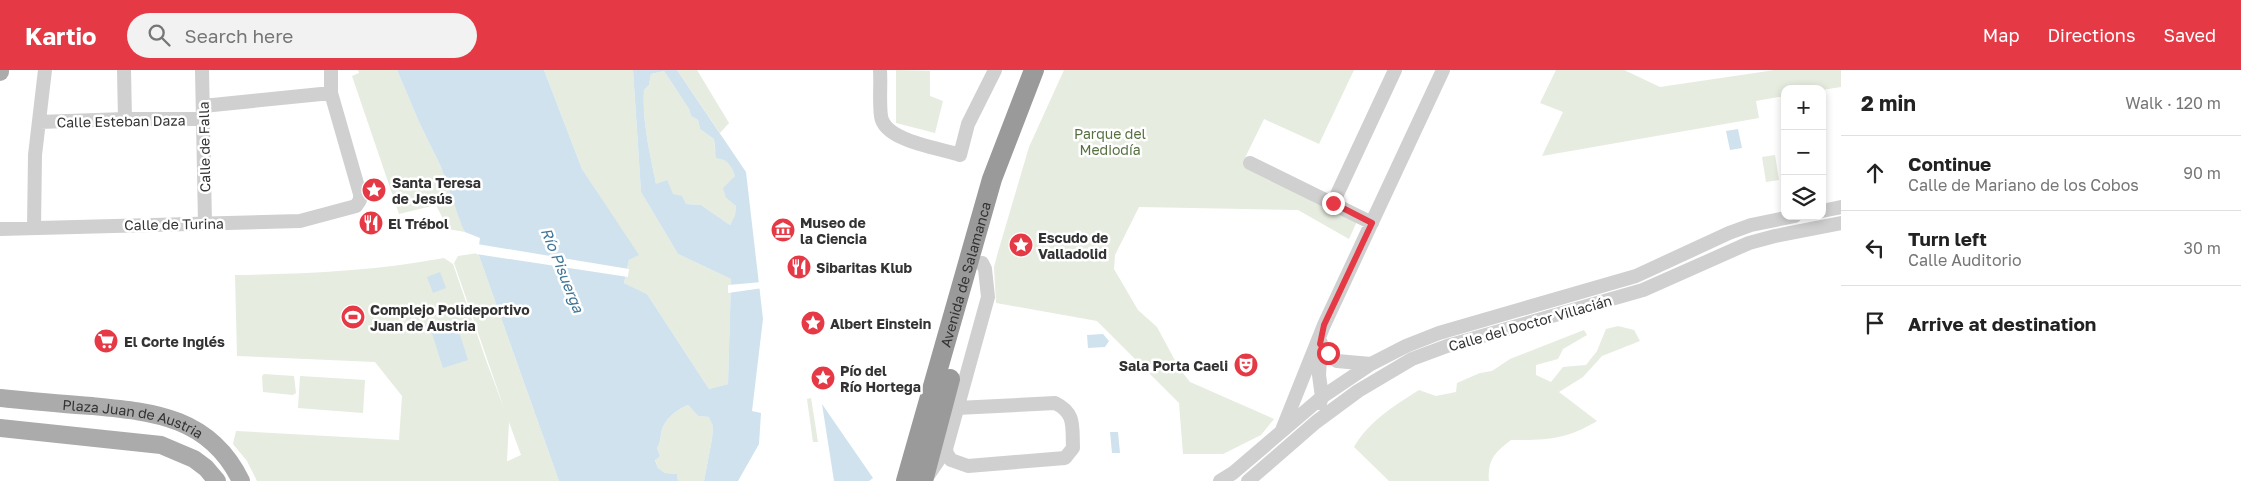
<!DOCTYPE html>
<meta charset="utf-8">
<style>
:root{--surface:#fff;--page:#f2f2f2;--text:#222;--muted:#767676;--line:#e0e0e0;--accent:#e63946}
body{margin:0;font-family:"Golos Text",sans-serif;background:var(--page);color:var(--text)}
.controls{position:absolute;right:15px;top:15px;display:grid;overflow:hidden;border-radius:10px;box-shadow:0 2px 8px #0003}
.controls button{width:45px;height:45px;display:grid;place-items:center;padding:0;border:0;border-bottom:1px solid var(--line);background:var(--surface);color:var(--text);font:25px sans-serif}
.stop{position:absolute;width:15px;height:15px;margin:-11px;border:4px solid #e63946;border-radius:50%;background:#fff}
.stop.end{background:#e63946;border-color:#fff;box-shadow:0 1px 5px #0008}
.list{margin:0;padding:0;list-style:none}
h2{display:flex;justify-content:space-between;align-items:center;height:65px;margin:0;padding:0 20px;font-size:21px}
h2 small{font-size:16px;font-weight:400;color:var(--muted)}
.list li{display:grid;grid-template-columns:32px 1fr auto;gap:15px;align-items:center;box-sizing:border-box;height:75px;padding:0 20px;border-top:1px solid var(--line)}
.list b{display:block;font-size:19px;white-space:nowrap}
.list p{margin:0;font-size:16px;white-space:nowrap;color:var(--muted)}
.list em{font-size:16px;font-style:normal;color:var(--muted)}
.icon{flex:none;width:28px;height:28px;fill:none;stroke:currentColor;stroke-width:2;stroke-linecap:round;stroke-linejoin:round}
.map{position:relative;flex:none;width:1841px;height:411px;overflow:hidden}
header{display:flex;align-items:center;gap:30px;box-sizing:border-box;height:70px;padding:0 25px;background:var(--accent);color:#fff}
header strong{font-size:24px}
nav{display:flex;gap:28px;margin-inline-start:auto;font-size:18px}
.search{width:350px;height:45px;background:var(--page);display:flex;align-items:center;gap:12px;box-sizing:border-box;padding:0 18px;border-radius:28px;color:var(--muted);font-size:19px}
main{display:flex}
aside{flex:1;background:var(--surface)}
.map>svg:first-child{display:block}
</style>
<header>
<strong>Kartio</strong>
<div class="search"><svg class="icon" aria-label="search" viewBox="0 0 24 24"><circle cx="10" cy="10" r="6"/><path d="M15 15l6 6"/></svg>Search here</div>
<nav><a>Map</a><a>Directions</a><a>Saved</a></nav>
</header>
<main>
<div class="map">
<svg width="1841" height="411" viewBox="0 0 1841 411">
<rect width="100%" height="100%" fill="#fff"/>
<path fill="#e6ecdf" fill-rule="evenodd" d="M358 0H397L419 52 441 97 465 162 448 159 436 135 399 144 352 6 359 3Z
M544 0H633L641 122 678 184 731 209 728 314 709 319 647 224 624 213 629 190 638 185 582 99Z
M677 0H697L729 53 720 63Z
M896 0 930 1V26L943 31 935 63 896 53Z
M1064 0H1354L1319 74 1264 49 1243 92 1359 147 1349 169 1298 140 1139 137 1115 185 1114 199 1138 240 1157 257 1179 298 1190 312 1274 349 1261 365 1223 384H1183L1179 333 1097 251 996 233 994 197 998 182 1029 77Z
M1556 0H1624L1660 17 1775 0H1841V17L1822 20 1785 19V26L1756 31 1759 48 1542 86 1563 42 1540 33Z
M664 1 689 39 691 46 698 50 700 59 714 69 715 81 732 96 735 106 729 114 726 128 736 136 735 145 730 155 701 135 686 134 673 124 656 114C650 83 642 52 644 20L649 15 651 4Z
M1775 85 1779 110 1766 112 1762 87Z
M478 183 559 411H257L247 391 233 374 236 361 399 370 402 326 375 292 237 286 235 205C305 204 374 201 444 188L453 194 487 293 505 341 454 193 458 186ZM509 352 521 385 508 391H507Z
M1618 256 1634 260 1640 271 1602 286 1583 307 1559 322 1597 351C1565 370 1547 370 1511 370 1495 382 1487 390 1489 411H1389L1354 377C1369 351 1394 336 1419 320L1436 326 1456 322 1457 313 1480 303 1492 301 1510 289 1584 260 1587 265 1563 279 1558 289 1536 295V305L1551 312 1563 297 1586 295 1597 281 1606 259Z
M264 304 294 306 296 323 293 325 263 322 262 306Z
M300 306 365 310 363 343 298 338Z
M811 328 818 372H813L807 329Z
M688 335 698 346 710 347 713 356 712 369 704 411H678L677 404 665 403 658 398 655 389 660 386 657 378C661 372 660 366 662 359 667 347 676 340 688 335Z"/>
<path fill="#cfe2ee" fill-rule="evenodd" d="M397 0H544L582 99 639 185 629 190 624 213 647 224 709 319 728 314 731 209 678 184 641 122 633 0H677L746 102 763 249 752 341 761 343 759 374 738 411H704L712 369 713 356 709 347 698 346 688 335C676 340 667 347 662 359 660 366 661 372 657 378L660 386 655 390 658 398 665 403 677 404 678 411H559L478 183 480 168 465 162 462 156 441 97 419 52ZM664 1 689 39 691 46 698 50 700 59 714 69 716 88C728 89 732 96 735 106L723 118 726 128 736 136 735 145 730 155 701 135 686 134 682 126 673 124 667 110 656 114C650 83 642 52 644 20L649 15 651 4Z
M1738 59 1742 78 1730 80 1726 61Z
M440 202 446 218 433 223 427 207Z
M455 249 468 290 443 298 430 257Z
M1103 264 1109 271 1105 277 1088 278 1087 265Z
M822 334 873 408 869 411H834Z
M1110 362H1118L1120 383H1112Z"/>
<path fill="#fff" d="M477 174 629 199 628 207 476 184Z
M762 212 763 218 728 223V215Z"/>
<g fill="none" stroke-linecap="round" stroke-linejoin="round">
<path stroke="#d0d0d0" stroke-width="14" d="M124 0 125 49
M202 0 205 153
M880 0C881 15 879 31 881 46 884 71 939 78 960 85L968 54 995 0
M203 36 331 23
M39 52 125 49H203
M1250 93 1372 153
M1333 133 1395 0
M1822 141 1841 137
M34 158 35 85 45 0
M0 159 300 151 356 136 360 130V124L331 23V0
M1320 274 1337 291 1371 294
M1320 333 1322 327 1319 305 1321 273
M1282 360 1324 255 1443 0
M946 379 947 384 951 390 968 396 1065 388 1073 378C1072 357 1076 343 1055 333L957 338
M927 407 946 379 988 227 985 199 982 193
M1220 411 1233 403 1322 327 1371 294 1406 276 1439 263 1636 206 1729 163 1751 155 1795 146
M1248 411 1316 352 1358 321 1412 289 1447 276 1643 220 1749 173 1775 166 1841 153"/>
<g stroke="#ababab" stroke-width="18">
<path d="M0 2V0"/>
<path id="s1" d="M0 328C31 331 61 334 92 336 154 342 210 347 241 411"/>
<path d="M0 358 161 375 194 389 206 398 217 411"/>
</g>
<g stroke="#9a9a9a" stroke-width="20">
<path id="s2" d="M906 411 992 109 1034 0"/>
<path d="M923 411 950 309"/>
</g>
</g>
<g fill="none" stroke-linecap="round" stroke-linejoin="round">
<path stroke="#e63946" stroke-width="6" d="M1328 283 1320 274 1324 255 1372 153 1333 133"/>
</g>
<defs>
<symbol id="sight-disc" viewBox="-11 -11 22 22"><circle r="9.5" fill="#e63946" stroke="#fff"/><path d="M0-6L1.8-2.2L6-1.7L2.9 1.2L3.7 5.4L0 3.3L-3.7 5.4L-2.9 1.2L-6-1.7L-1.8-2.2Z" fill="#fff"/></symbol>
<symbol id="restaurant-disc" viewBox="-11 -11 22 22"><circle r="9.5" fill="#e63946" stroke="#fff"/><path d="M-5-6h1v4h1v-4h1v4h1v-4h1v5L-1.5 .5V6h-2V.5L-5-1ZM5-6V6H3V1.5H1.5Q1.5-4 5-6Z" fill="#fff"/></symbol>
<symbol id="museum-disc" viewBox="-11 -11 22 22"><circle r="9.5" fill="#e63946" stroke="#fff"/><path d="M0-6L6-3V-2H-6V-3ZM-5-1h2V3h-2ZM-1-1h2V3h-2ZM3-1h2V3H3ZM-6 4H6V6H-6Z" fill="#fff"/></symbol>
<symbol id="stadium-disc" viewBox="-11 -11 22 22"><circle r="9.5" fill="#e63946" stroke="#fff"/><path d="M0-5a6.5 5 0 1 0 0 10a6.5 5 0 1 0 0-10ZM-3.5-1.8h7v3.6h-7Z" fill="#fff"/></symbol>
<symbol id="supermarket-disc" viewBox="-11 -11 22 22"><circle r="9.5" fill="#e63946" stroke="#fff"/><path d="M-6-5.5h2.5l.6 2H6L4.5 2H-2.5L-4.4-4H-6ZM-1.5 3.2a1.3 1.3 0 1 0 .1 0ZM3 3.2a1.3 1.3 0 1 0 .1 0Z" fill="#fff"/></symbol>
<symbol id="theatre-disc" viewBox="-11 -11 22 22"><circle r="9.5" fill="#e63946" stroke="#fff"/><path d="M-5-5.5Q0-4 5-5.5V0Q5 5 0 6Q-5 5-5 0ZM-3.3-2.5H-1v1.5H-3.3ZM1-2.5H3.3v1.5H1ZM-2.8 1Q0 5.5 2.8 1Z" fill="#fff"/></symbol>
</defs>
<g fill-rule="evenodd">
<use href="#sight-disc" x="360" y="106" width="28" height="28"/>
<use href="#restaurant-disc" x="357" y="139" width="28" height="28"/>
<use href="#museum-disc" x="769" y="146" width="28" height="28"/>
<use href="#sight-disc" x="1007" y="161" width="28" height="28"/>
<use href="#restaurant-disc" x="785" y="183" width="28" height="28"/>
<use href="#stadium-disc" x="339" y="233" width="28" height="28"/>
<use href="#sight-disc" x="799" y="239" width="28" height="28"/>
<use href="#supermarket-disc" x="92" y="257" width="28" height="28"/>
<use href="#theatre-disc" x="1232" y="281" width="28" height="28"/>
<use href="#sight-disc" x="809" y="294" width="28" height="28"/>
</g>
<g text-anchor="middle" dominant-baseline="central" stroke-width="5" stroke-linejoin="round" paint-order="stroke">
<g font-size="14" fill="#333" stroke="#fff">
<text transform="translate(121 51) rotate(-1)">Calle Esteban Daza</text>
<text transform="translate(204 77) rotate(-91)">Calle de Falla</text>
<text transform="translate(174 154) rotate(-1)">Calle de Turina</text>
<text stroke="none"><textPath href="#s2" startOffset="215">Avenida de Salamanca</textPath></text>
<text transform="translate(1530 253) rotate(-16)">Calle del Doctor Villacián</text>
<text stroke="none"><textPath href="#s1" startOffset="135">Plaza Juan de Austria</textPath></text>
</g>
<g font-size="14" fill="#56703f" stroke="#fff">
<text x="1110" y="63">Parque del<tspan x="1110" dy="16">Mediodía</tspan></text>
</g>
<g font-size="14" font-weight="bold" fill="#333" stroke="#fff" text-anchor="start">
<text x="392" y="112">Santa Teresa<tspan x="392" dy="16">de Jesús</tspan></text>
<text x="800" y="152">Museo de<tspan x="800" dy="16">la Ciencia</tspan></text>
<text x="388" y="153">El Trébol</text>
<text x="1038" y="167">Escudo de<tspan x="1038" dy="16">Valladolid</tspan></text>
<text x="816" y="197">Sibaritas Klub</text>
<text x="370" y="239">Complejo Polideportivo<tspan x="370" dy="16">Juan de Austria</tspan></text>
<text x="830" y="253">Albert Einstein</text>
<text x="124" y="271">El Corte Inglés</text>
<text x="1228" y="295" text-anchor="end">Sala Porta Caeli</text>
<text x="840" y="300">Pío del<tspan x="840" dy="16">Río Hortega</tspan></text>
</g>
<g font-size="15" font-style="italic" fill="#3f7597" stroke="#fff">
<text transform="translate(563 200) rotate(68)">Río Pisuerga</text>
</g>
</g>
</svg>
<div class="controls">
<button>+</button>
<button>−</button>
<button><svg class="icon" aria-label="layers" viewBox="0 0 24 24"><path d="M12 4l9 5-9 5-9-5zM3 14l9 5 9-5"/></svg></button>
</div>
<div class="stop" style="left:1328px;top:283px"></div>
<div class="stop end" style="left:1333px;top:133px"></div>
</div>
<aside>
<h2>2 min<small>Walk · 120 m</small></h2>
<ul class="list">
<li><svg class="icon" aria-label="ahead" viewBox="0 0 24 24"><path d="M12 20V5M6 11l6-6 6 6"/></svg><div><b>Continue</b><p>Calle de Mariano de los Cobos</p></div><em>90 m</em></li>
<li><svg class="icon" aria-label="left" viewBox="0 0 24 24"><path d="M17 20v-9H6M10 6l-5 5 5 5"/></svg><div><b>Turn left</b><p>Calle Auditorio</p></div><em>30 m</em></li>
<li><svg class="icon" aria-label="arrive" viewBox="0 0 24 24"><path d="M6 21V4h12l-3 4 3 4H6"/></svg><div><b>Arrive at destination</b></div></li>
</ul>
</aside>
</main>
